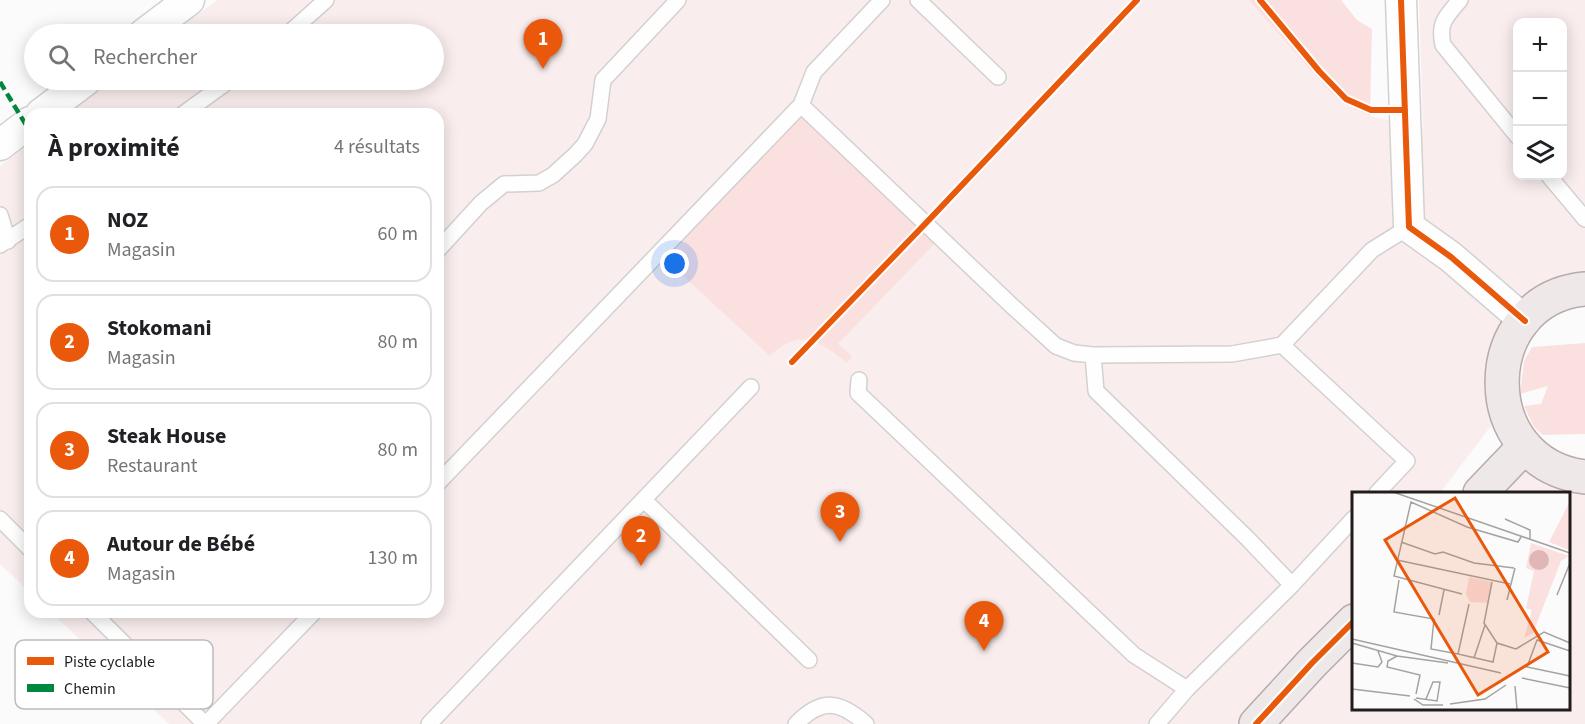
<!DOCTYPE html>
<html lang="fr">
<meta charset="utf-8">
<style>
:root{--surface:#fff;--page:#f6f6f6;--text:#202124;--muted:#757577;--line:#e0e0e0;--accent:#ea580c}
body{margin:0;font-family:"Source Sans 3",sans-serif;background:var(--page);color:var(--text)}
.controls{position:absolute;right:18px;top:18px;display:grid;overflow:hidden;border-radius:12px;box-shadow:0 3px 15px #0003}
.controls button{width:54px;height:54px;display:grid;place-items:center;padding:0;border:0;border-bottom:2px solid var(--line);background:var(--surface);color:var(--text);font:30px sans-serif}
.you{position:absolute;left:675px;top:264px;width:21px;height:21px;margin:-15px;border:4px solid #fff;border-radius:50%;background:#1a73e8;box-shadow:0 0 0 9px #1a73e833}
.badge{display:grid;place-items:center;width:39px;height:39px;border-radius:50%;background:var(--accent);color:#fff;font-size:20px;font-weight:700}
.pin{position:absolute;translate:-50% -50px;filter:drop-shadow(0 2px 3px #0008)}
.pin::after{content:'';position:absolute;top:32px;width:21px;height:18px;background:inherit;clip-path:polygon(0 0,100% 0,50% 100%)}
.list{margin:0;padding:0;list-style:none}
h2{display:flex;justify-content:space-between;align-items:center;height:78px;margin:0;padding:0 24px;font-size:26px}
h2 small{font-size:20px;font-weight:400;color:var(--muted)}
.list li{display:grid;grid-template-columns:39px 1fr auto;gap:18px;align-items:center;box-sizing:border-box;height:96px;margin:0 12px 12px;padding:0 12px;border:2px solid var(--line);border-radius:18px}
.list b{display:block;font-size:22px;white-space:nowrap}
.list p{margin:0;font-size:20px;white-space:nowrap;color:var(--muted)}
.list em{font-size:20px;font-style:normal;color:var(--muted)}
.icon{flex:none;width:33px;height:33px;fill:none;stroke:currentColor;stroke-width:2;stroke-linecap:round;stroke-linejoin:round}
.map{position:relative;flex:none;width:1585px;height:724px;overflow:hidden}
.search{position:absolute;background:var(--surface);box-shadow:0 3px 15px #0003;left:24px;top:24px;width:420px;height:66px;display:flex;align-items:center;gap:15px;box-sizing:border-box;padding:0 21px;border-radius:33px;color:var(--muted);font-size:22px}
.panel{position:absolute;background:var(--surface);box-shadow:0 3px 15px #0003;left:24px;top:108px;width:420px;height:510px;border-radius:18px}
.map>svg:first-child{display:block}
</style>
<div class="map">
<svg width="1585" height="724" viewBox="0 0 1585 724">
<rect width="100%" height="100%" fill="#fcfbfb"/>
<path fill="#f9eeed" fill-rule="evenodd" d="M217 0H1249L1325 87 1342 103 1370 116 1423 128 1419 0H1585V289L1535 310 1494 422 1440 493H1354V607L1253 724H169L51 612H438V114H68L113 80H434V34H172ZM1518 22H1562V176H1518Z
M30 143V592L0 564V166Z
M1525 446 1585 477V724H1260L1354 625V708H1568V493H1479Z"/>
<path fill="#fbe0e0" d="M1249 0H1341L1357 20 1372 29 1370 116 1342 103 1325 87Z
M801 105 941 237 838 344 852 356 847 363C820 341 799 327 770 356L658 253Z
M1585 343V434L1543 435 1534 427 1524 406 1541 404 1548 386 1520 394 1524 361 1532 347Z"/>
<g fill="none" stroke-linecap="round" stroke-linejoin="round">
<defs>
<path id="service" d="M918 0 998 77
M1460 0C1446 17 1438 22 1443 45L1518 137
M288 34 326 0
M801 105 1011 305 1056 346 1074 353 1093 355 1232 354 1282 345 1372 250 1409 227
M183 114 230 80
M1549 176 1585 219
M0 215 8 241
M0 245 30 225
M438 250 481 203 504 184 539 183 553 175 575 155 585 144 598 119 603 80 678 0
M1282 345 1407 461 1377 493
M1093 355 1096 391 1248 539 1292 585
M859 380 858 393 1134 655 1187 689 1292 585 1354 518
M438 483 801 105 814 72 882 0
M644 500 809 660
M0 519 30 549
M92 612 205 724
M206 724 314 612
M429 724 751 387
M796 724C821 698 839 700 866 724
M1157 724 1187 689"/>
<path id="minor" d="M1401 0 1409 227 1451 257 1525 321
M144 34 189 0
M41 114 86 80
M0 145 30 122"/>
<path id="primary" d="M1585 289C1476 299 1473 463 1585 477
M1480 493 1525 446
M1256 724 1312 663 1354 621"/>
</defs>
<use href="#service" stroke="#d3d0d0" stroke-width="18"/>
<use href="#minor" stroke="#d3d0d0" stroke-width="33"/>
<use href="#primary" stroke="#b8aaaa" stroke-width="36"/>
<use href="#service" stroke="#fffefe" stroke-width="15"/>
<use href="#minor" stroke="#fffefe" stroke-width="30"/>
<use href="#primary" stroke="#efe8e8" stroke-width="33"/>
<path stroke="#00873e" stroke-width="4.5" stroke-dasharray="9 4.5" stroke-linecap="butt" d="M0 82 26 125"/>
<defs>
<path id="cycleway" d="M1260 0 1319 71 1346 99 1371 110H1405
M1401 0 1409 227 1451 257 1525 321
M792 362 926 223 1137 0
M1256 724 1312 663 1354 621"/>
</defs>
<use href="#cycleway" stroke="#fff" stroke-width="10"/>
<use href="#cycleway" stroke="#e8590c" stroke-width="6"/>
</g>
<g transform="translate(1352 492)">
<rect width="218" height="218" fill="#fcfbfb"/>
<path d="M217 11V58L197 50ZM179 51 217 64 209 69 181 141 172 146 180 118 174 116 182 79 174 76ZM117 85 140 90 136 111 118 110 114 102Z" fill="#fbe0e0"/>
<path d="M177 68a10 10 0 1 1 20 0a10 10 0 1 1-20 0Z" fill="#e0b6b6"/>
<path fill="none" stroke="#a5a2a2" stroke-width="1.5" d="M41 0 218 61M153 27 178 38V48M49 50 83 62 91 60 122 71 162 76M45 68 158 92M47 88 42 120 82 127 79 157 106 162M140 90 132 131 145 151 164 157M110 102 42 84 59 10 115 35 166 50 169 45M205 103 218 71M155 108 163 76M117 112 106 162 141 170 145 151M87 123 92 98M0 147 149 181M0 151 45 164 96 171M164 157 192 140 218 151M218 159 185 148 175 175 218 184M45 164 36 169 35 175 68 183 64 202M122 166 133 133M0 171 26 175 30 170 26 159M170 186 218 196M163 194 165 217M0 197 58 204M64 206 85 209 88 190H81L74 207M62 207 71 213H91M98 212 133 207 154 193"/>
<path fill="#e8590c" fill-opacity="0.15" stroke="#e8590c" stroke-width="3" d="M103 6 196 160 126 203 33 48Z"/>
<rect width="218" height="218" fill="none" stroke="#221c1c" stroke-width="3"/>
</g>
<rect x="15" y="640" width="198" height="69" rx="9" fill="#fff" stroke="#bdbbbb" stroke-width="1.5"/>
<rect x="27" y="657" width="27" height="8" fill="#e8590c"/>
<rect x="27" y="684" width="27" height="8" fill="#00873e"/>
<g font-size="16" fill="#221c1c">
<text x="64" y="667">Piste cyclable</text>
<text x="64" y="694">Chemin</text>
</g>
</svg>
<div class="controls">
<button>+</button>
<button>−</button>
<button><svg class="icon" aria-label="layers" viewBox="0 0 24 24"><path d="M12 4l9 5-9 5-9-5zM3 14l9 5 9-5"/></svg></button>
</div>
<div class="you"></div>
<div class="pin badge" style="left:543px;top:69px">1</div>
<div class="pin badge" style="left:641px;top:566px">2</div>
<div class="pin badge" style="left:840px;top:542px">3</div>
<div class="pin badge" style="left:984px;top:651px">4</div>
<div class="search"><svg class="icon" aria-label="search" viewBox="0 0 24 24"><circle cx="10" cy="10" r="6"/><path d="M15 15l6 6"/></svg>Rechercher</div>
<section class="panel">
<h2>À proximité<small>4 résultats</small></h2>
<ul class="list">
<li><span class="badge">1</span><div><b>NOZ</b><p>Magasin</p></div><em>60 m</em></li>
<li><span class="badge">2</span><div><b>Stokomani</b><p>Magasin</p></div><em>80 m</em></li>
<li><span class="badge">3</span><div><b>Steak House</b><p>Restaurant</p></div><em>80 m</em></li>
<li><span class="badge">4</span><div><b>Autour de Bébé</b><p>Magasin</p></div><em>130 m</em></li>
</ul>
</section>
</div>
